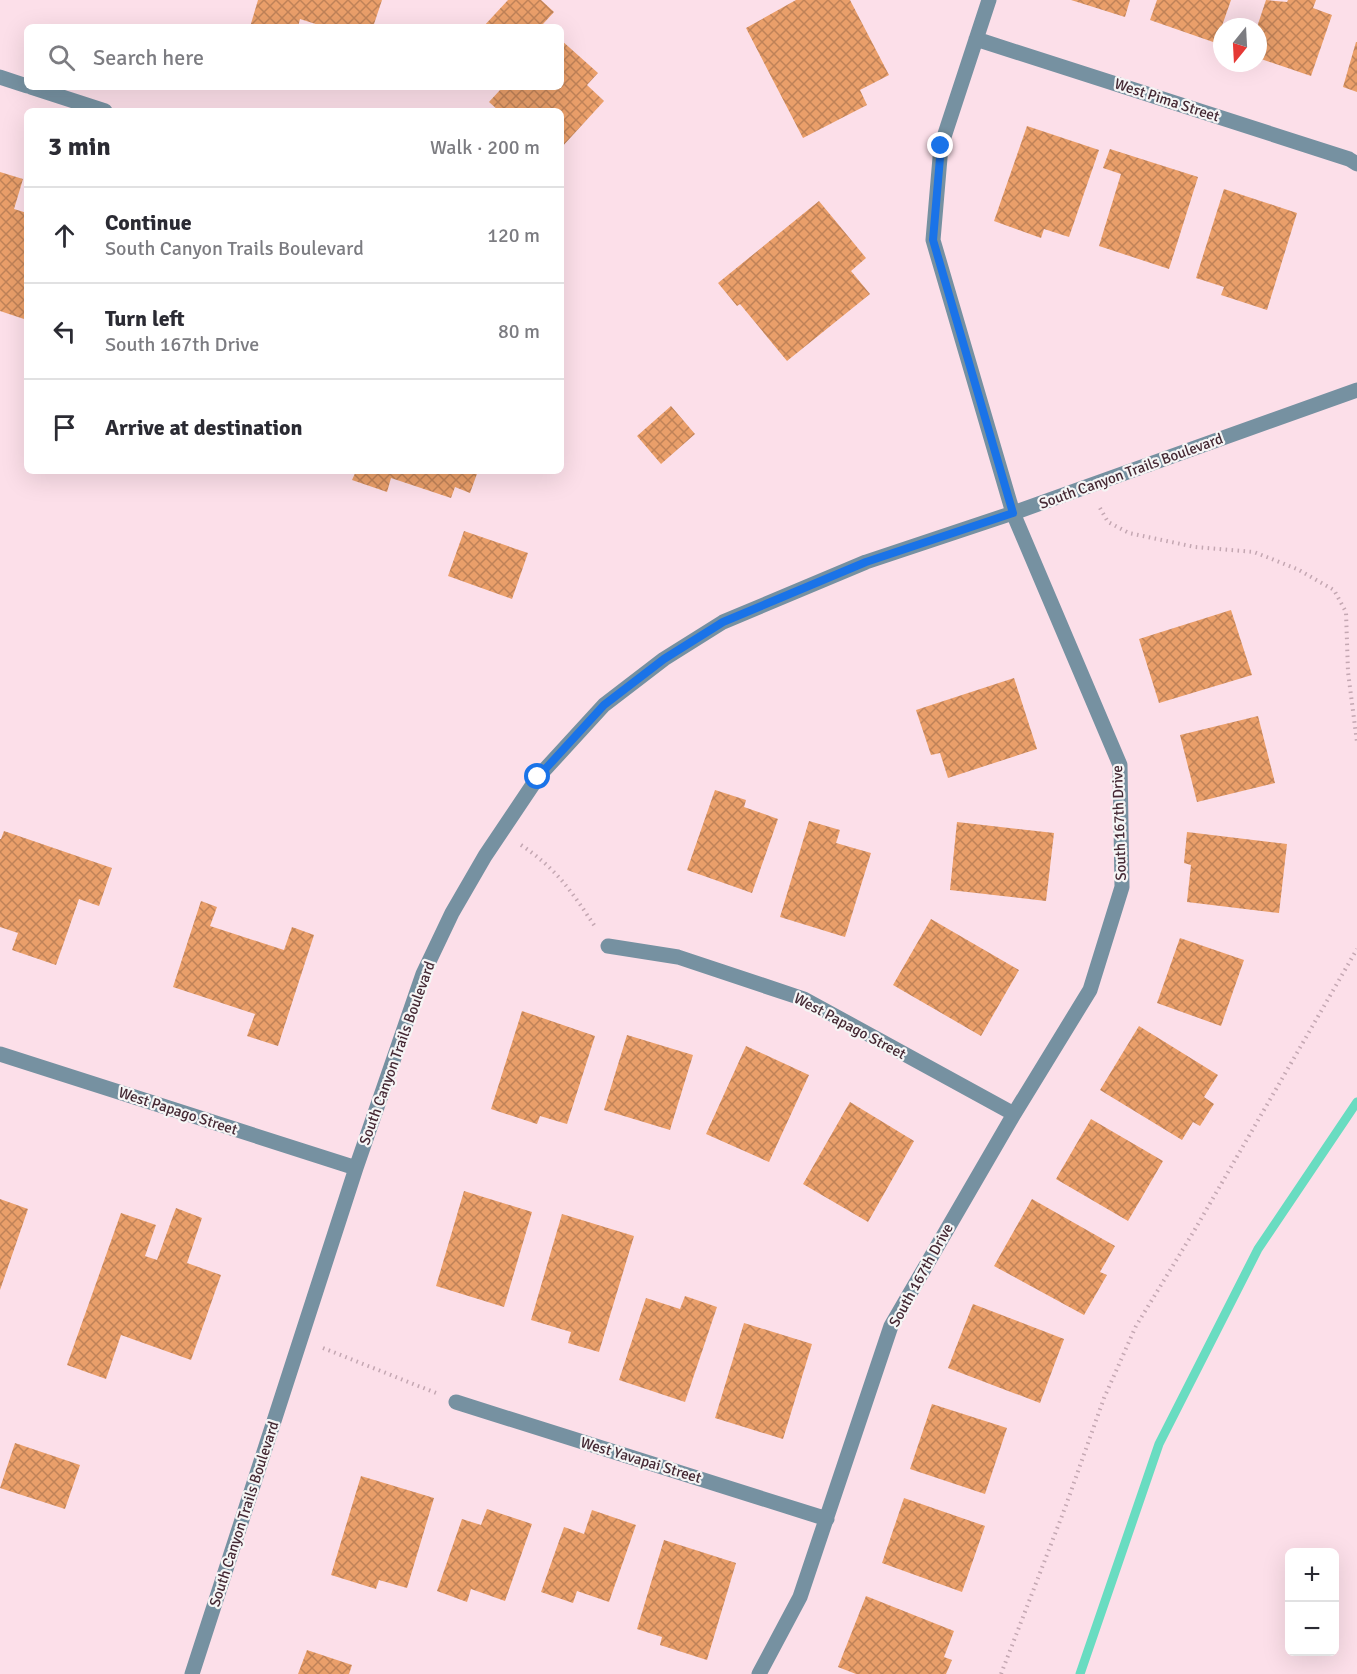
<!DOCTYPE html>
<meta charset="utf-8">
<style>
:root{--surface:#fff;--page:#f7f7f7;--text:#2b2b33;--muted:#7c7c81;--line:#e1e1e2}
body{margin:0;font-family:Signika,sans-serif;background:var(--page);color:var(--text)}
.controls{position:absolute;right:18px;bottom:18px;display:grid;overflow:hidden;border-radius:9px;box-shadow:0 6px 24px #0002}
.controls button{width:54px;height:54px;display:grid;place-items:center;padding:0;border:0;border-bottom:2px solid var(--line);background:var(--surface);color:var(--text);font:30px sans-serif}
.compass{position:absolute;left:1213px;top:18px;width:54px;height:54px;border-radius:50%;background:var(--surface);box-shadow:0 6px 24px #0002;rotate:198deg}
.stop{position:absolute;width:18px;height:18px;margin:-14px;border:4px solid #1a73e8;border-radius:50%;background:#fff}
.stop.end{background:#1a73e8;border-color:#fff;box-shadow:0 2px 6px #0008}
.list{margin:0;padding:0;list-style:none}
h2{display:flex;justify-content:space-between;align-items:center;height:78px;margin:0;padding:0 24px;font-size:26px}
h2 small{font-size:20px;font-weight:400;color:var(--muted)}
.list li{display:grid;grid-template-columns:39px 1fr auto;gap:18px;align-items:center;box-sizing:border-box;height:96px;padding:0 24px;border-top:2px solid var(--line)}
.list b{display:block;font-size:22px;white-space:nowrap}
.list p{margin:0;font-size:20px;white-space:nowrap;color:var(--muted)}
.list em{font-size:20px;font-style:normal;color:var(--muted)}
.icon{flex:none;width:33px;height:33px;fill:none;stroke:currentColor;stroke-width:2;stroke-linecap:round;stroke-linejoin:round}
.map{position:relative;flex:none;width:1357px;height:1674px;overflow:hidden}
.search{position:absolute;background:var(--surface);box-shadow:0 6px 24px #0002;left:24px;top:24px;width:540px;height:66px;display:flex;align-items:center;gap:15px;box-sizing:border-box;padding:0 21px;border-radius:9px;color:var(--muted);font-size:22px}
.panel{position:absolute;background:var(--surface);box-shadow:0 6px 24px #0002;left:24px;top:108px;width:540px;height:366px;border-radius:9px}
.map>svg:first-child{display:block}
</style>
<div class="map">
<svg width="1357" height="1674" viewBox="0 0 1357 1674">
<defs>
<pattern id="building-cross-hatch" width="8" height="8" patternUnits="userSpaceOnUse" patternTransform="scale(1.5)"><rect width="8" height="8" fill="#ea9f6a"/><path d="M0 0l8 8M0 8l8-8" fill="none" stroke="#bf8258"/></pattern>
</defs>
<rect width="100%" height="100%" fill="#fcdfe9"/>
<g fill="none" stroke-linecap="round" stroke-linejoin="round">
<path stroke="#69dcc1" stroke-width="9" d="M1080 1674 1159 1444 1258 1249 1357 1102"/>
</g>
<path fill="url(#building-cross-hatch)" d="M258 0H382L373 27H325L300 19 298 27H250Z
M508 0H541L554 12 543 24 547 27H483Z
M796 0H850L889 75 860 90 867 105 803 138 746 28Z
M1071 0H1130L1125 17Z
M1157 0H1231L1216 43 1150 20Z
M1266 0 1287 2 1288 0H1316L1313 8 1332 15 1311 76 1258 58 1257 27Z
M561 40 598 73 587 85 604 101 561 148V111H499L489 102 500 90 496 87H561Z
M1356 42H1357V92L1343 87Z
M1027 126 1099 150 1069 237 1044 229 1041 238 994 221Z
M1110 149 1198 177 1169 269 1099 246 1121 174 1103 168Z
M0 172 23 179 14 209 27 213V320L0 311Z
M1224 189 1297 213 1267 310 1221 295 1224 287 1196 278Z
M819 201 866 258 851 271 870 294 787 361 740 304 737 306 718 283Z
M671 406 695 434 661 464 637 436Z
M356 471H478L470 493 455 487 451 498 391 478 387 492 352 480Z
M464 531 528 553 512 599 448 576Z
M1231 610 1252 675 1159 703 1139 639Z
M1014 678 1037 749 948 778 940 753 931 755 916 710Z
M1258 716 1275 783 1197 802 1180 735Z
M715 790 746 800 744 807 778 819 752 893 687 870Z
M809 821 840 830 836 843 871 853 845 937 780 917Z
M957 822 1054 833 1046 901 950 890Z
M4 831 112 868 99 906 79 899 56 965 12 950 18 933 0 927V839H1Z
M1187 832 1287 844 1279 913 1187 902 1191 865 1184 863Z
M201 901 217 907 210 926 284 950 292 927 314 935 278 1046 247 1036 255 1014 173 987Z
M931 919 1019 970 981 1036 893 985Z
M1180 938 1244 960 1221 1026 1157 1003Z
M522 1011 595 1036 567 1124 540 1116 537 1124 491 1109Z
M1139 1026 1218 1075 1204 1097 1214 1104 1200 1126 1193 1122 1182 1140 1100 1090Z
M627 1035 693 1055 670 1130 604 1110Z
M746 1046 809 1075 769 1162 706 1134Z
M850 1102 914 1141 868 1222 803 1184Z
M1091 1119 1163 1161 1128 1221 1056 1179Z
M464 1191 532 1212 504 1307 436 1286Z
M0 1199 28 1209 0 1290Z
M1032 1199 1115 1246 1100 1272 1107 1275 1084 1315 994 1266Z
M176 1208 202 1218 187 1263 221 1275 191 1360 121 1335 106 1379 67 1365 121 1213 156 1225 145 1256 157 1260Z
M562 1214 634 1236 599 1352 568 1343 571 1332 531 1320Z
M685 1296 717 1307 685 1402 619 1380 646 1298 680 1309Z
M973 1304 1064 1339 1040 1403 948 1368Z
M744 1323 812 1344 783 1439 715 1418Z
M932 1404 1007 1428 985 1494 910 1469Z
M15 1443 80 1465 65 1509 0 1488Z
M361 1476 434 1498 407 1588 379 1580 376 1589 331 1575Z
M904 1498 985 1526 962 1592 882 1563Z
M487 1509 532 1524 505 1601 471 1589 467 1602 437 1591 462 1519 481 1525Z
M592 1510 636 1525 609 1602 577 1591 573 1603 541 1592 564 1527 584 1534Z
M664 1540 736 1563 707 1660 660 1645 662 1637 637 1629Z
M866 1596 954 1631 944 1657 952 1660 946 1674H856L838 1667Z
M307 1650 352 1665 349 1674H298Z"/>
<g fill="none" stroke-linecap="round" stroke-linejoin="round">
<path stroke="#c4a7b2" stroke-width="4" stroke-dasharray="1.5 4.5" stroke-linecap="butt" d="M1100 508 1108 522 1129 533 1195 547 1254 552 1297 569 1334 590 1346 612 1348 672 1357 742
M521 845C557 869 572 892 596 928
M323 1348 436 1393
M1001 1674 1065 1508 1104 1398 1136 1326 1194 1231 1357 949"/>
<path stroke="#7691a1" stroke-width="15" d="M976 39 1349 159 1357 164
M0 77 27 86
M31 87 105 111
M608 946 678 957 804 999 1014 1114
M0 1054 356 1168
M456 1402 827 1519
M192 1674 356 1168 423 974 452 913 485 856 538 777 604 705 664 659 723 622 866 562 1013 513 1357 390
M759 1674 800 1597 891 1326 1014 1114 1090 990 1122 887 1120 765 1013 513 933 240 941 146 989 0"/>
</g>
<g fill="none" stroke-linecap="round" stroke-linejoin="round">
<path stroke="#1a73e8" stroke-width="8" d="M538 777 604 705 664 659 723 622 866 562 1013 513 933 240 941 146"/>
</g>
<g text-anchor="middle" dominant-baseline="central" stroke-width="4.5" stroke-linejoin="round" paint-order="stroke">
<g font-size="15" fill="#452934" stroke="#f5f5f5">
<text transform="translate(1167 100) rotate(18)">West Pima Street</text>
<text transform="translate(1131 471) rotate(-20)">South Canyon Trails Boulevard</text>
<text transform="translate(1119 823) rotate(-92)">South 167th Drive</text>
<text transform="translate(850 1026) rotate(28)">West Papago Street</text>
<text transform="translate(397 1053) rotate(-70)">South Canyon Trails Boulevard</text>
<text transform="translate(178 1111) rotate(18)">West Papago Street</text>
<text transform="translate(921 1275) rotate(-61)">South 167th Drive</text>
<text transform="translate(641 1460) rotate(17)">West Yavapai Street</text>
<text transform="translate(244 1514) rotate(-72)">South Canyon Trails Boulevard</text>
</g>
</g>
</svg>
<div class="controls">
<button>+</button>
<button>−</button>
</div>
<svg class="compass" viewBox="-18 -18 36 36"><path d="M0-13l5 13h-10z" fill="#e53935"/><path d="M0 13l5-13h-10z" fill="#7c7c81"/></svg>
<div class="stop" style="left:538px;top:777px"></div>
<div class="stop end" style="left:941px;top:146px"></div>
<div class="search"><svg class="icon" aria-label="search" viewBox="0 0 24 24"><circle cx="10" cy="10" r="6"/><path d="M15 15l6 6"/></svg>Search here</div>
<section class="panel">
<h2>3 min<small>Walk · 200 m</small></h2>
<ul class="list">
<li><svg class="icon" aria-label="ahead" viewBox="0 0 24 24"><path d="M12 20V5M6 11l6-6 6 6"/></svg><div><b>Continue</b><p>South Canyon Trails Boulevard</p></div><em>120 m</em></li>
<li><svg class="icon" aria-label="left" viewBox="0 0 24 24"><path d="M17 20v-9H6M10 6l-5 5 5 5"/></svg><div><b>Turn left</b><p>South 167th Drive</p></div><em>80 m</em></li>
<li><svg class="icon" aria-label="arrive" viewBox="0 0 24 24"><path d="M6 21V4h12l-3 4 3 4H6"/></svg><div><b>Arrive at destination</b></div></li>
</ul>
</section>
</div>
